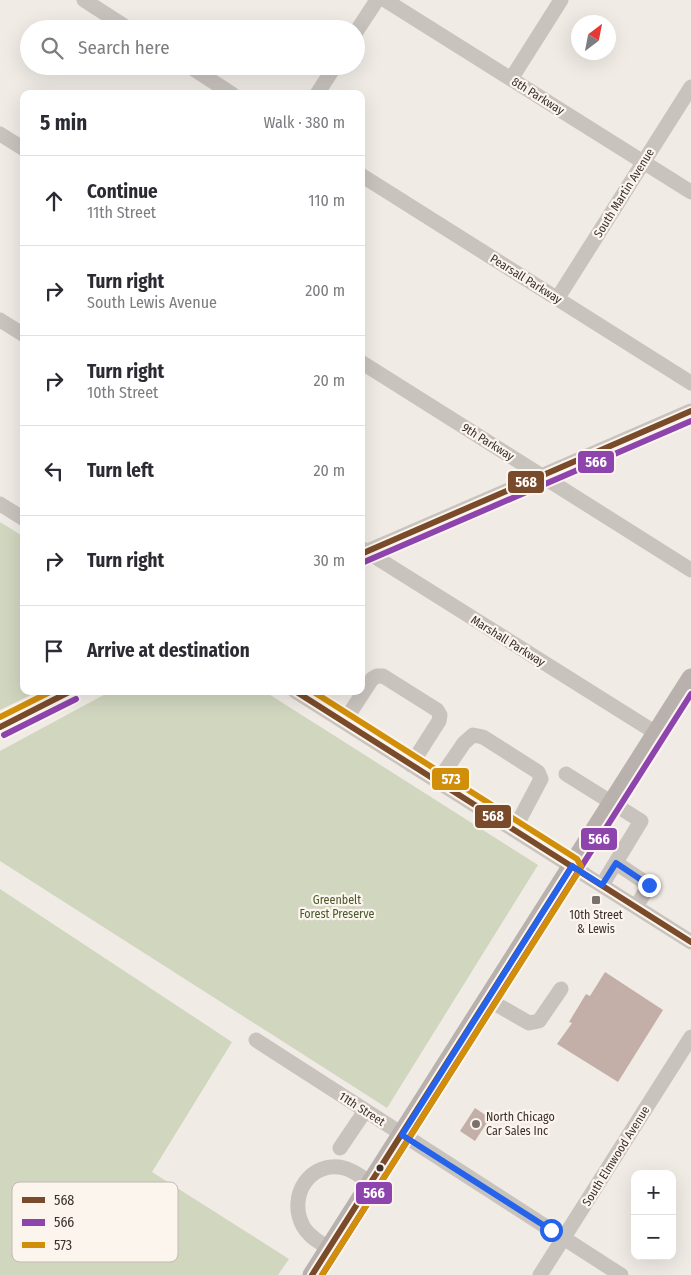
<!DOCTYPE html>
<meta charset="utf-8">
<style>
:root{--surface:#fff;--page:#f7f7f7;--text:#2b2b33;--muted:#7c7c81;--line:#e1e1e2}
body{margin:0;font-family:"Fira Sans Condensed",sans-serif;background:var(--page);color:var(--text)}
.controls{position:absolute;right:15px;bottom:15px;display:grid;overflow:hidden;border-radius:10px;box-shadow:0 5px 20px #0002}
.controls button{width:45px;height:45px;display:grid;place-items:center;padding:0;border:0;border-bottom:1px solid var(--line);background:var(--surface);color:var(--text);font:25px sans-serif}
.compass{position:absolute;left:571px;top:15px;width:45px;height:45px;border-radius:50%;background:var(--surface);box-shadow:0 5px 20px #0002;rotate:32deg}
.stop{position:absolute;width:15px;height:15px;margin:-11px;border:4px solid #2563eb;border-radius:50%;background:#fff}
.stop.end{background:#2563eb;border-color:#fff;box-shadow:0 1px 5px #0008}
.list{margin:0;padding:0;list-style:none}
h2{display:flex;justify-content:space-between;align-items:center;height:65px;margin:0;padding:0 20px;font-size:21px}
h2 small{font-size:16px;font-weight:400;color:var(--muted)}
.list li{display:grid;grid-template-columns:32px 1fr auto;gap:15px;align-items:center;box-sizing:border-box;height:90px;padding:0 20px;border-top:1px solid var(--line)}
.list b{display:block;font-size:19px;white-space:nowrap}
.list p{margin:0;font-size:16px;white-space:nowrap;color:var(--muted)}
.list em{font-size:16px;font-style:normal;color:var(--muted)}
.icon{flex:none;width:28px;height:28px;fill:none;stroke:currentColor;stroke-width:2;stroke-linecap:round;stroke-linejoin:round}
.map{position:relative;flex:none;width:691px;height:1275px;overflow:hidden}
.search{position:absolute;background:var(--surface);box-shadow:0 5px 20px #0002;left:20px;top:20px;width:345px;height:55px;display:flex;align-items:center;gap:12px;box-sizing:border-box;padding:0 18px;border-radius:28px;color:var(--muted);font-size:19px}
.panel{position:absolute;background:var(--surface);box-shadow:0 5px 20px #0002;left:20px;top:90px;width:345px;height:605px;border-radius:10px}
.map>svg:first-child{display:block}
</style>
<div class="map">
<svg width="691" height="1275" viewBox="0 0 691 1275">
<rect width="100%" height="100%" fill="#f0ebe5"/>
<path fill="#d1d6bf" d="M0 522 24 537V691H39L0 710Z
M111 691H264L538 865 387 1108 0 861V751Z
M0 889 232 1042 152 1172 289 1259 278 1275H0Z"/>
<path fill="#c3afa7" d="M605 972 663 1010 618 1082 557 1044 572 1023 569 1022 586 994 590 996Z
M475 1108 490 1118 475 1141 460 1131Z"/>
<g fill="none" stroke-linecap="round" stroke-linejoin="round">
<path stroke="#c9c3be" stroke-width="15" d="M84 0 129 29
M385 0 691 192
M356 32 377 0
M189 66 232 94
M511 79 561 0
M317 94 335 66
M0 134 24 149
M361 175 691 383
M557 299 691 87
M0 320 24 335
M361 362 691 570
M0 504 24 519
M361 548 656 733
M361 554 691 411
M295 691 691 942
M344 722 372 679 377 676H383L437 710 440 715 439 721 411 765
M0 727 72 691
M566 774 641 821 602 885
M438 781 464 743 473 735 483 737 538 772 541 779 514 830
M616 863 649 885 636 907
M487 999 529 1023 539 1021 561 989
M256 1040 621 1275
M340 1148 365 1111
M329 1249C320 1242 308 1236 303 1226 287 1196 310 1160 344 1168 353 1170 363 1178 371 1183
M540 1275 691 1037"/>
<path stroke="#b8b1ad" stroke-width="19" d="M312 1275 691 678"/>
<defs>
<path id="bus-1" d="M361 554 691 411
M295 691 691 942
M0 727 71 691
M312 1275 572 866"/>
<path id="bus-2" d="M364 562 691 421
M4 735 76 699
M322 1275 691 694"/>
<path id="bus-3" d="M312 691 577 859 581 866 579 871 322 1275
M0 717 52 691"/>
</defs>
<use href="#bus-1" stroke="#fbf5ee" stroke-width="10"/>
<use href="#bus-2" stroke="#fbf5ee" stroke-width="10"/>
<use href="#bus-3" stroke="#fbf5ee" stroke-width="10"/>
<use href="#bus-1" stroke="#7a4b2a" stroke-width="6"/>
<use href="#bus-2" stroke="#8e44ad" stroke-width="6"/>
<use href="#bus-3" stroke="#d18e09" stroke-width="6"/>
</g>
<g fill="none" stroke-linecap="round" stroke-linejoin="round">
<path stroke="#2563eb" stroke-width="6" d="M551 1230 402 1135 572 866 602 885 616 863 649 885"/>
</g>
<g fill="#7a716c" stroke="#fbf5ee" stroke-width="2">
<rect x="591" y="895" width="10" height="10" rx="2.5"/>
<circle cx="476" cy="1124" r="5"/>
</g>
<circle fill="#3b302b" stroke="#fbf5ee" stroke-width="2" cx="380" cy="1168" r="4.5"/>
<g text-anchor="middle" dominant-baseline="central" stroke-width="4.5" stroke-linejoin="round" paint-order="stroke">
<g font-size="12" fill="#3b302b" stroke="#fbf5ee">
<text transform="translate(538 96) rotate(32)">8th Parkway</text>
<text transform="translate(624 193) rotate(-58)">South Martin Avenue</text>
<text transform="translate(526 279) rotate(32)">Pearsall Parkway</text>
<text transform="translate(488 442) rotate(32)">9th Parkway</text>
<text transform="translate(508 641) rotate(32)">Marshall Parkway</text>
<text transform="translate(362 1109) rotate(33)">11th Street</text>
<text transform="translate(616 1156) rotate(-58)">South Elmwood Avenue</text>
</g>
<g font-size="12" fill="#4a5a2e" stroke="#fbf5ee">
<text x="337" y="900">Greenbelt<tspan x="337" dy="14">Forest Preserve</tspan></text>
</g>
<g font-size="12" fill="#3b302b" stroke="#fbf5ee">
<text x="596" y="915">10th Street<tspan x="596" dy="14">&amp; Lewis</tspan></text>
<text x="486" y="1117" text-anchor="start">North Chicago<tspan x="486" dy="14">Car Sales Inc</tspan></text>
</g>
</g>
<rect x="12" y="1182" width="166" height="80" rx="8" fill="#fbf5ee" stroke="#c1bab4" stroke-width="1"/>
<rect x="22" y="1197" width="23" height="6" fill="#7a4b2a"/>
<rect x="22" y="1219" width="23" height="7" fill="#8e44ad"/>
<rect x="22" y="1242" width="23" height="6" fill="#d18e09"/>
<g font-size="14" fill="#3b302b">
<text x="54" y="1205">568</text>
<text x="54" y="1227">566</text>
<text x="54" y="1250">573</text>
</g>
<g stroke="#fbf5ee" stroke-width="2">
<rect x="577" y="450" width="38" height="24" rx="5" fill="#8e44ad"/>
<rect x="507" y="470" width="38" height="24" rx="5" fill="#7a4b2a"/>
<rect x="431" y="767" width="39" height="24" rx="5" fill="#d18e09"/>
<rect x="474" y="804" width="38" height="25" rx="5" fill="#7a4b2a"/>
<rect x="580" y="827" width="38" height="24" rx="5" fill="#8e44ad"/>
<rect x="355" y="1181" width="38" height="24" rx="5" fill="#8e44ad"/>
</g>
<g font-size="14" text-anchor="middle" font-weight="bold" fill="#fff">
<text x="596" y="467">566</text>
<text x="526" y="487">568</text>
<text x="451" y="784">573</text>
<text x="493" y="821">568</text>
<text x="599" y="844">566</text>
<text x="374" y="1198">566</text>
</g>
</svg>
<div class="controls">
<button>+</button>
<button>−</button>
</div>
<svg class="compass" viewBox="-18 -18 36 36"><path d="M0-13l5 13h-10z" fill="#e53935"/><path d="M0 13l5-13h-10z" fill="#7c7c81"/></svg>
<div class="stop" style="left:551px;top:1230px"></div>
<div class="stop end" style="left:649px;top:885px"></div>
<div class="search"><svg class="icon" aria-label="search" viewBox="0 0 24 24"><circle cx="10" cy="10" r="6"/><path d="M15 15l6 6"/></svg>Search here</div>
<section class="panel">
<h2>5 min<small>Walk · 380 m</small></h2>
<ul class="list">
<li><svg class="icon" aria-label="ahead" viewBox="0 0 24 24"><path d="M12 20V5M6 11l6-6 6 6"/></svg><div><b>Continue</b><p>11th Street</p></div><em>110 m</em></li>
<li><svg class="icon" aria-label="right" viewBox="0 0 24 24"><path d="M7 20v-9h11M14 6l5 5-5 5"/></svg><div><b>Turn right</b><p>South Lewis Avenue</p></div><em>200 m</em></li>
<li><svg class="icon" aria-label="right" viewBox="0 0 24 24"><path d="M7 20v-9h11M14 6l5 5-5 5"/></svg><div><b>Turn right</b><p>10th Street</p></div><em>20 m</em></li>
<li><svg class="icon" aria-label="left" viewBox="0 0 24 24"><path d="M17 20v-9H6M10 6l-5 5 5 5"/></svg><div><b>Turn left</b></div><em>20 m</em></li>
<li><svg class="icon" aria-label="right" viewBox="0 0 24 24"><path d="M7 20v-9h11M14 6l5 5-5 5"/></svg><div><b>Turn right</b></div><em>30 m</em></li>
<li><svg class="icon" aria-label="arrive" viewBox="0 0 24 24"><path d="M6 21V4h12l-3 4 3 4H6"/></svg><div><b>Arrive at destination</b></div></li>
</ul>
</section>
</div>
